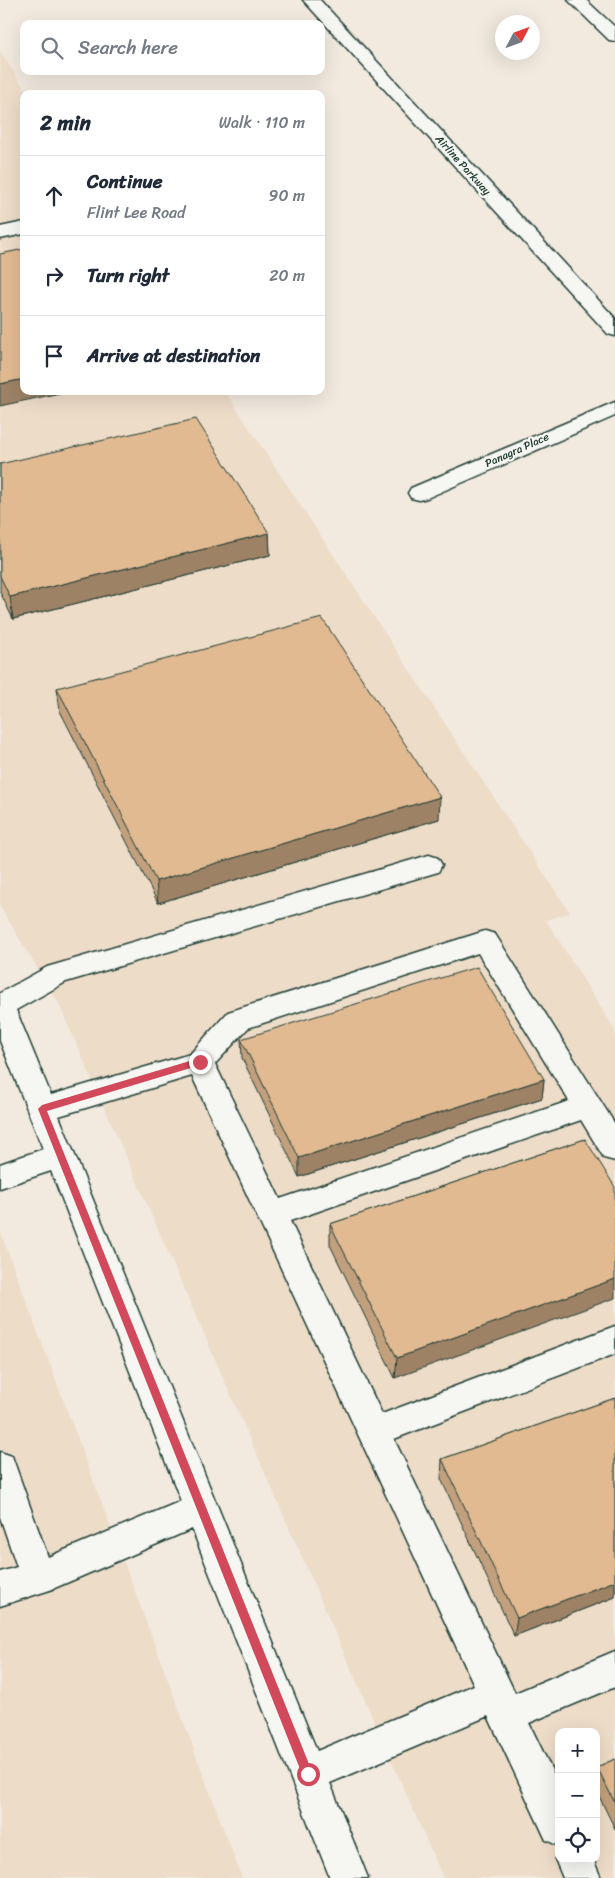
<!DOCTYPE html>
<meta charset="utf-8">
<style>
:root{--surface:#fff;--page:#f2f2f3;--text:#1f2937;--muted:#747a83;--line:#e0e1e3}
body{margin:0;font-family:Sriracha,sans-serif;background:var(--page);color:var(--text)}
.controls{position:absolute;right:15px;bottom:15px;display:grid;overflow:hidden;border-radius:10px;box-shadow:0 5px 20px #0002}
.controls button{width:45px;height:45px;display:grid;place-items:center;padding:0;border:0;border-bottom:1px solid var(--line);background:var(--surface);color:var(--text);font:25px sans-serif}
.compass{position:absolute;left:495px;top:15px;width:45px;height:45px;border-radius:50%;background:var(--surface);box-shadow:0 5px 20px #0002;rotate:49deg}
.stop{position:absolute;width:15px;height:15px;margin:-11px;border:4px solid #d1495b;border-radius:50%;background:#fff}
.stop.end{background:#d1495b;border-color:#fff;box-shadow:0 1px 5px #0008}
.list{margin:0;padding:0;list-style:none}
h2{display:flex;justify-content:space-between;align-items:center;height:65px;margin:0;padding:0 20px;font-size:21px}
h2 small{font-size:16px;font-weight:400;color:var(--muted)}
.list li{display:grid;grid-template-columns:32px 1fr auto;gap:15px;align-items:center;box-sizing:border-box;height:80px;padding:0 20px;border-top:1px solid var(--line)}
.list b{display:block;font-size:19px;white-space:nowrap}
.list p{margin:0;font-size:16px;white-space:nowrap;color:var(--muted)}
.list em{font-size:16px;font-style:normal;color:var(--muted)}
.icon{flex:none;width:28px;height:28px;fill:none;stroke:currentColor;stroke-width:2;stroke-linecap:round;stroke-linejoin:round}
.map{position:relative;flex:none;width:615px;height:1878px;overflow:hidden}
.search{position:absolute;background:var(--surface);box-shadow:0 5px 20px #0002;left:20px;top:20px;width:305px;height:55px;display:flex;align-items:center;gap:12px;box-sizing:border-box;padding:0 18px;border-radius:10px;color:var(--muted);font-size:19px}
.panel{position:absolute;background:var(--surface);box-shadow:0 5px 20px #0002;left:20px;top:90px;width:305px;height:305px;border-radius:10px}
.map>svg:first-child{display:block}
</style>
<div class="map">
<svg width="615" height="1878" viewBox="0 0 615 1878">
<rect width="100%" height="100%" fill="#f2eadf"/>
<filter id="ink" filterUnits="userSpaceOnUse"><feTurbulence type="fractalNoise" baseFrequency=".02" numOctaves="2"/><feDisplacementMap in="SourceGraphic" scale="10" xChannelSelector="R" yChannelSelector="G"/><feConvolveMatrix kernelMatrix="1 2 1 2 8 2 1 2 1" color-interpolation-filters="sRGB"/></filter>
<g filter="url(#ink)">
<path fill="#eddcc8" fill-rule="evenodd" d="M0 51 28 94H24V391H225L570 913 546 920 615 1030V1878H443L58 1002 0 907ZM559 1732H596V1859H559Z
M0 1231 242 1878H0Z"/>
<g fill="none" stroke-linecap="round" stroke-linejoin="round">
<defs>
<path id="minor" d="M303 0H320L615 318V336L608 334Z
M568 0H586L615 27V41L609 40Z
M24 222V234L0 239V227Z
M615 402V416L427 498 419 500 411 498 408 493 411 488Z
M429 855 438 858 442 865 438 872 66 982 16 1010 51 1095 190 1054 228 1012 485 931 495 934 615 1124V1161L604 1158 581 1120 290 1221 382 1414 615 1326V1354L394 1439 515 1693 615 1651V1687L529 1723 559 1785V1846L546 1840 488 1716 330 1783 368 1878H330L192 1529 50 1590 0 1606V1572L17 1567 0 1517V1452L12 1456 48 1557 181 1501 51 1171 0 1188V1164L43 1149 0 1041V993L47 967ZM478 953 569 1101 280 1199 215 1064 248 1028ZM192 1076 474 1685 317 1751 59 1116Z
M559 1850V1859H593L601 1878H563L555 1859Z"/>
</defs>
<use href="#minor" stroke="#1f3d34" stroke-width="3"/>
<use href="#minor" fill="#f6f6f2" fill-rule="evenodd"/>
</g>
<path fill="#c2a07e" stroke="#1f3d34" d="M0 464 269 533 270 555 13 619 0 592Z
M57 688 439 819 158 903 60 711Z
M241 1039 544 1079 542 1098 299 1177 242 1058Z
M585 1139 395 1378 330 1245V1224Z
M615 1398V1597L514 1636 441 1479 442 1459Z
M615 1759V1829L596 1790V1770L597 1767Z"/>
<path fill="#9e8266" stroke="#1f3d34" d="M24 379V391H69L0 406V384Z
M269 533 270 555 13 619 10 597Z
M440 797 439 819 158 903 156 881Z
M544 1079 542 1098 299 1177V1158Z
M615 1279V1298L395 1378 397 1358Z
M615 1581V1597L514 1636 517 1618Z"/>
<path fill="#e2ba92" stroke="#1f3d34" d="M24 249V379L0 384V254Z
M196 419 269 533 10 597 0 576V464Z
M322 618 440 797 156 881 57 688Z
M477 967 544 1079 299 1158 241 1039Z
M585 1139 615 1187V1279L397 1358 330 1224Z
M615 1398V1581L517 1618 442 1459Z
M615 1759V1803L597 1767Z"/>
</g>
<path fill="#d1495b" d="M200 1058 205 1062 204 1064 47 1111 313 1774 312 1778 308 1779 304 1778 302 1774 38 1109 42 1105Z"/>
<g text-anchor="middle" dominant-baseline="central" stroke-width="4.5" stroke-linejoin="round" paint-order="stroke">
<g font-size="11" fill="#1f3d34" stroke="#f6f6f2">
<text transform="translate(463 165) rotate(48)">Airline Parkway</text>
<text transform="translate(517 450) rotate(-24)">Panagra Place</text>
</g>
</g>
</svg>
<div class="controls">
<button>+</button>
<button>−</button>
<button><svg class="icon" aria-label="locate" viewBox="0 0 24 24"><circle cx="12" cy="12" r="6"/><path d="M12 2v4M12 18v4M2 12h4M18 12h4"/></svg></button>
</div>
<svg class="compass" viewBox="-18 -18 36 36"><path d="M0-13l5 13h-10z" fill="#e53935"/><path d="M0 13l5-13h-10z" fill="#747a83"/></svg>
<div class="stop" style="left:308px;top:1774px"></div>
<div class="stop end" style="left:200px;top:1062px"></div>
<div class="search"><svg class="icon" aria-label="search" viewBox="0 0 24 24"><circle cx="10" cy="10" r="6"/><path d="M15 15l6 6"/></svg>Search here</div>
<section class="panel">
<h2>2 min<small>Walk · 110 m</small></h2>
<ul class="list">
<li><svg class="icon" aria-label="ahead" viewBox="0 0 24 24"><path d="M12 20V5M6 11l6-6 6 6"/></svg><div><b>Continue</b><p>Flint Lee Road</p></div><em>90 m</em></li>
<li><svg class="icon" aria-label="right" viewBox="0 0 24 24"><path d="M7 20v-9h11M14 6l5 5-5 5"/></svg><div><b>Turn right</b></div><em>20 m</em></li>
<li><svg class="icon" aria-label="arrive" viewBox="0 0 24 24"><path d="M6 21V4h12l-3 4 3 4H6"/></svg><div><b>Arrive at destination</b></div></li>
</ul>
</section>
</div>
